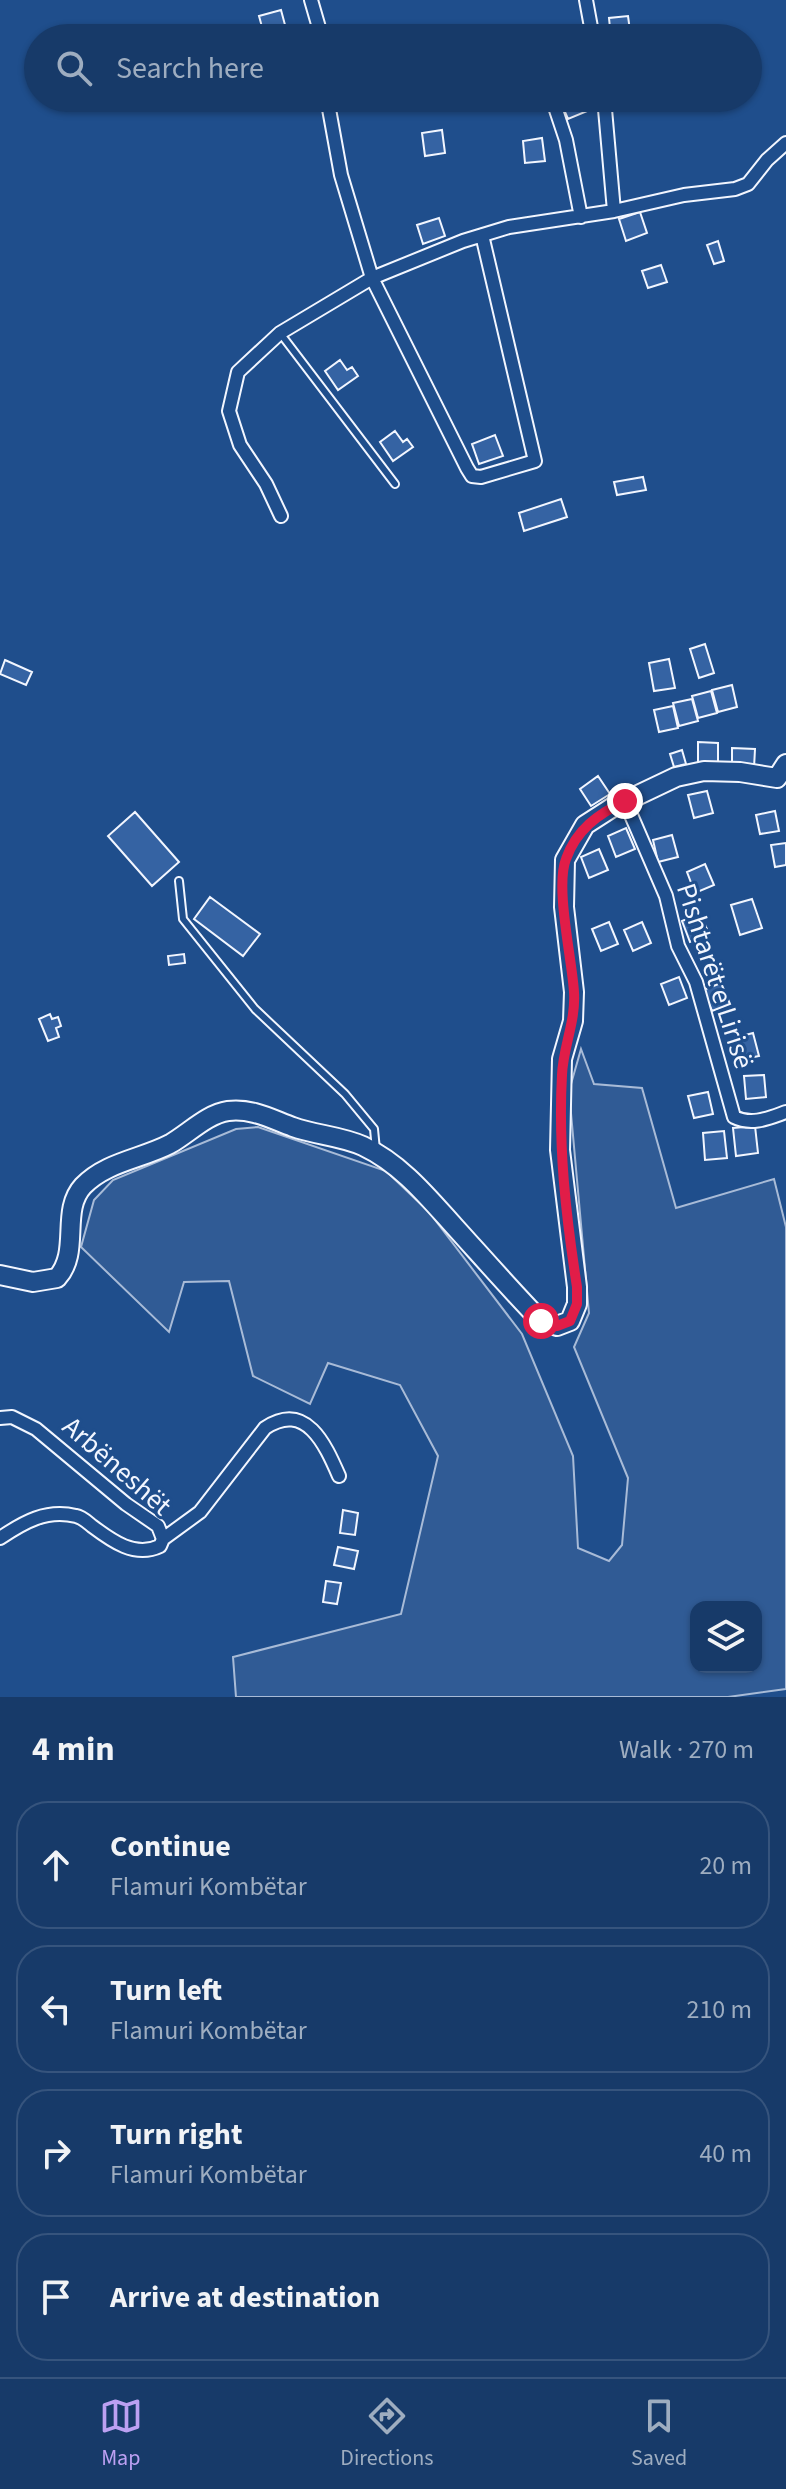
<!DOCTYPE html>
<meta charset="utf-8">
<style>
:root{--surface:#173a69;--page:#20416f;--text:#f1f3f6;--muted:#9eadc0;--line:#36547d;--accent:#bca0f2}
body{margin:0;font-family:"Source Sans 3",sans-serif;background:var(--page);color:var(--text)}
.controls{position:absolute;right:24px;bottom:24px;display:grid;overflow:hidden;border-radius:16px;box-shadow:0 2px 6px #0004}
.controls button{width:72px;height:72px;display:grid;place-items:center;padding:0;border:0;border-bottom:2px solid var(--line);background:var(--surface);color:var(--text);font:40px sans-serif}
.stop{position:absolute;width:24px;height:24px;margin:-18px;border:6px solid #e11d48;border-radius:50%;background:#fff}
.stop.end{background:#e11d48;border-color:#fff;box-shadow:0 2px 8px #0008}
.list{margin:0;padding:0;list-style:none}
h2{display:flex;justify-content:space-between;align-items:center;height:104px;margin:0;padding:0 32px;font-size:34px}
h2 small{font-size:26px;font-weight:400;color:var(--muted)}
.list li{display:grid;grid-template-columns:52px 1fr auto;gap:24px;align-items:center;box-sizing:border-box;height:128px;margin:0 16px 16px;padding:0 16px;border:2px solid var(--line);border-radius:32px}
.list b{display:block;font-size:30px;white-space:nowrap}
.list p{margin:0;font-size:26px;white-space:nowrap;color:var(--muted)}
.list em{font-size:26px;font-style:normal;color:var(--muted)}
.icon{flex:none;width:44px;height:44px;fill:none;stroke:currentColor;stroke-width:2;stroke-linecap:round;stroke-linejoin:round}
.map{position:relative;flex:none;width:786px;height:1697px;overflow:hidden}
.search{position:absolute;background:var(--surface);box-shadow:0 2px 6px #0004;left:24px;right:24px;top:24px;height:88px;display:flex;align-items:center;gap:20px;box-sizing:border-box;padding:0 28px;border-radius:44px;color:var(--muted);font-size:30px}
.sheet{height:680px;background:var(--surface)}
nav{display:flex;justify-content:space-around;align-items:center;box-sizing:border-box;height:112px;border-top:2px solid var(--line);background:var(--surface);font-size:22px;color:var(--muted)}
nav a{display:grid;justify-items:center;gap:4px}
nav .on{color:var(--accent)}
.map>svg:first-child{display:block}
</style>
<div class="map">
<svg width="786" height="1697" viewBox="0 0 786 1697">
<rect width="100%" height="100%" fill="#1f4e8c"/>
<path fill="#305b95" stroke="#a8bbd7" stroke-width="2" fill-rule="evenodd" d="M581 1049 594 1084 642 1088 676 1208 774 1179 786 1227V1689L728 1697H236L233 1657 401 1614 438 1456 400 1385 328 1363 310 1404 253 1376 229 1281 184 1282 169 1332 81 1247 94 1200 113 1180 236 1129 258 1127 386 1171 429 1212 522 1334 573 1456 578 1548 609 1561 622 1545 628 1478 574 1347 589 1313 569 1091ZM696 1607H756V1667H696Z"/>
<path fill="#3563a3" stroke="#f2f6ff" stroke-width="2" d="M281 10 288 36 265 38 259 16Z
M628 16 631 38H611L609 18Z
M452 98H472L473 109 453 111Z
M559 98H593L597 107 568 119Z
M442 130 445 153 425 156 422 133Z
M542 138 545 161 525 163 523 141Z
M640 212 647 233 626 241 619 219Z
M439 218 445 236 423 244 417 225Z
M718 241 724 261 714 264 707 245Z
M661 265 667 282 648 288 642 271Z
M340 360 347 370 352 367 358 376 338 390 325 371Z
M395 431 403 442 407 439 413 447 393 461 380 442Z
M495 435 503 456 479 464 472 444Z
M643 477 646 490 617 495 614 482Z
M561 499 567 517 524 531 519 513Z
M705 644 714 673 699 678 690 649Z
M669 659 675 688 654 691 649 663Z
M5 660 32 672 26 685 0 674Z
M732 685 737 707 718 712 712 690Z
M711 691 717 713 698 718 692 696Z
M692 699 698 721 679 726 673 703Z
M673 706 678 728 659 732 654 710Z
M698 742 718 743V765H698Z
M732 748 755 749 754 768H732Z
M682 750 686 764 674 767 670 754Z
M598 776 610 794 591 806 580 789Z
M707 791 713 813 694 818 688 795Z
M775 811 779 831 760 834 756 815Z
M135 812 179 862 152 886 108 836Z
M626 828 635 849 616 857 608 836Z
M672 835 678 857 658 862 653 840Z
M786 843V865L775 867 771 845Z
M599 849 608 870 589 878 581 857Z
M705 864 714 885 695 893 687 872Z
M210 897 260 934 243 956 194 919Z
M752 899 762 928 740 935 731 905Z
M700 913 709 934 690 942 682 921Z
M609 922 618 944 601 951 592 929Z
M642 922 651 943 633 951 624 930Z
M184 954 185 963 169 965 168 956Z
M679 977 687 998 669 1005 661 984Z
M721 983 730 1004 712 1011 703 990Z
M50 1014 52 1019 58 1017 61 1026 56 1028 59 1037 48 1041 39 1019Z
M753 1033 759 1056 739 1060 734 1038Z
M764 1075 766 1097 746 1099 744 1076Z
M708 1092 713 1114 694 1118 688 1096Z
M755 1126 758 1153 736 1156 733 1128Z
M724 1131 727 1158 705 1160 703 1133Z
M343 1510 358 1513 355 1535 340 1533Z
M338 1547 358 1551 354 1569 334 1565Z
M326 1581 341 1583 337 1604 323 1602Z"/>
<g fill="none" stroke-linecap="round" stroke-linejoin="round">
<defs>
<path id="lane" d="M280 333 395 484
M179 881 183 919 255 1009 345 1094 374 1129 376 1150"/>
<path id="street" d="M311 0 322 38
M586 0 593 38
M327 98 341 175 372 278 467 468 472 476 481 477 535 461 482 235
M552 98 566 140 581 217
M604 98 614 211
M281 516 266 484 240 445 229 411 238 372 280 333 372 278 463 241 509 227 614 211 684 195 735 189 748 184 767 160 786 143
M625 801 666 896 678 946 696 982 734 1117C752 1126 769 1118 786 1112
M0 1418 12 1417 36 1429 126 1504 158 1526 163 1539 160 1546C135 1558 112 1541 92 1526 87 1522 82 1517 76 1516 46 1509 24 1522 0 1538
M163 1539 200 1512 265 1428C306 1401 325 1444 339 1476"/>
<path id="secondary" d="M0 1275 33 1282 57 1278C81 1252 60 1211 83 1186 106 1162 141 1159 170 1144 188 1134 207 1114 228 1111 252 1108 271 1119 293 1127 315 1135 341 1136 363 1146 401 1164 427 1196 454 1226 483 1258 511 1290 541 1321L557 1326 570 1321 577 1304V1287L560 1150 562 1059 573 1021 574 992 564 907 565 860 585 825 613 807 676 777 704 771 740 772 777 778 786 764"/>
</defs>
<use href="#lane" stroke="#f2f6ff" stroke-width="10"/>
<use href="#street" stroke="#f2f6ff" stroke-width="16"/>
<use href="#secondary" stroke="#f2f6ff" stroke-width="22"/>
<use href="#lane" stroke="#1f4e8c" stroke-width="6"/>
<use href="#street" stroke="#1f4e8c" stroke-width="12"/>
<use href="#secondary" stroke="#1f4e8c" stroke-width="18"/>
</g>
<g fill="none" stroke-linecap="round" stroke-linejoin="round">
<path stroke="#e11d48" stroke-width="10" d="M541 1321 557 1326 570 1321 577 1304V1287C566 1217 558 1146 562 1075 563 1047 576 1021 574 992 572 959 555 887 566 859 576 830 598 814 625 801"/>
</g>
<g text-anchor="middle" dominant-baseline="central" stroke-width="6" stroke-linejoin="round" paint-order="stroke">
<g font-size="28" fill="#f2f6ff" stroke="#1f4e8c">
<text transform="translate(715 976) rotate(72)">Pishtarët e Lirisë</text>
<text transform="translate(117 1466) rotate(41)">Arbëneshët</text>
</g>
</g>
</svg>
<div class="controls">
<button><svg class="icon" aria-label="layers" viewBox="0 0 24 24"><path d="M12 4l9 5-9 5-9-5zM3 14l9 5 9-5"/></svg></button>
</div>
<div class="stop" style="left:541px;top:1321px"></div>
<div class="stop end" style="left:625px;top:801px"></div>
<div class="search"><svg class="icon" aria-label="search" viewBox="0 0 24 24"><circle cx="10" cy="10" r="6"/><path d="M15 15l6 6"/></svg>Search here</div>
</div>
<section class="sheet">
<h2>4 min<small>Walk · 270 m</small></h2>
<ul class="list">
<li><svg class="icon" aria-label="ahead" viewBox="0 0 24 24"><path d="M12 20V5M6 11l6-6 6 6"/></svg><div><b>Continue</b><p>Flamuri Kombëtar</p></div><em>20 m</em></li>
<li><svg class="icon" aria-label="left" viewBox="0 0 24 24"><path d="M17 20v-9H6M10 6l-5 5 5 5"/></svg><div><b>Turn left</b><p>Flamuri Kombëtar</p></div><em>210 m</em></li>
<li><svg class="icon" aria-label="right" viewBox="0 0 24 24"><path d="M7 20v-9h11M14 6l5 5-5 5"/></svg><div><b>Turn right</b><p>Flamuri Kombëtar</p></div><em>40 m</em></li>
<li><svg class="icon" aria-label="arrive" viewBox="0 0 24 24"><path d="M6 21V4h12l-3 4 3 4H6"/></svg><div><b>Arrive at destination</b></div></li>
</ul>
</section>
<nav>
<a class="on"><svg class="icon" aria-label="map" viewBox="0 0 24 24"><path d="M3 6l6-2 6 2 6-2v14l-6 2-6-2-6 2zM9 4v14M15 6v14"/></svg>Map</a>
<a><svg class="icon" aria-label="directions" viewBox="0 0 24 24"><path d="M12 3l9 9-9 9-9-9zM9 14v-3h6M13 9l2 2-2 2"/></svg>Directions</a>
<a><svg class="icon" aria-label="saved" viewBox="0 0 24 24"><path d="M7 4h10v16l-5-4-5 4z"/></svg>Saved</a>
</nav>
